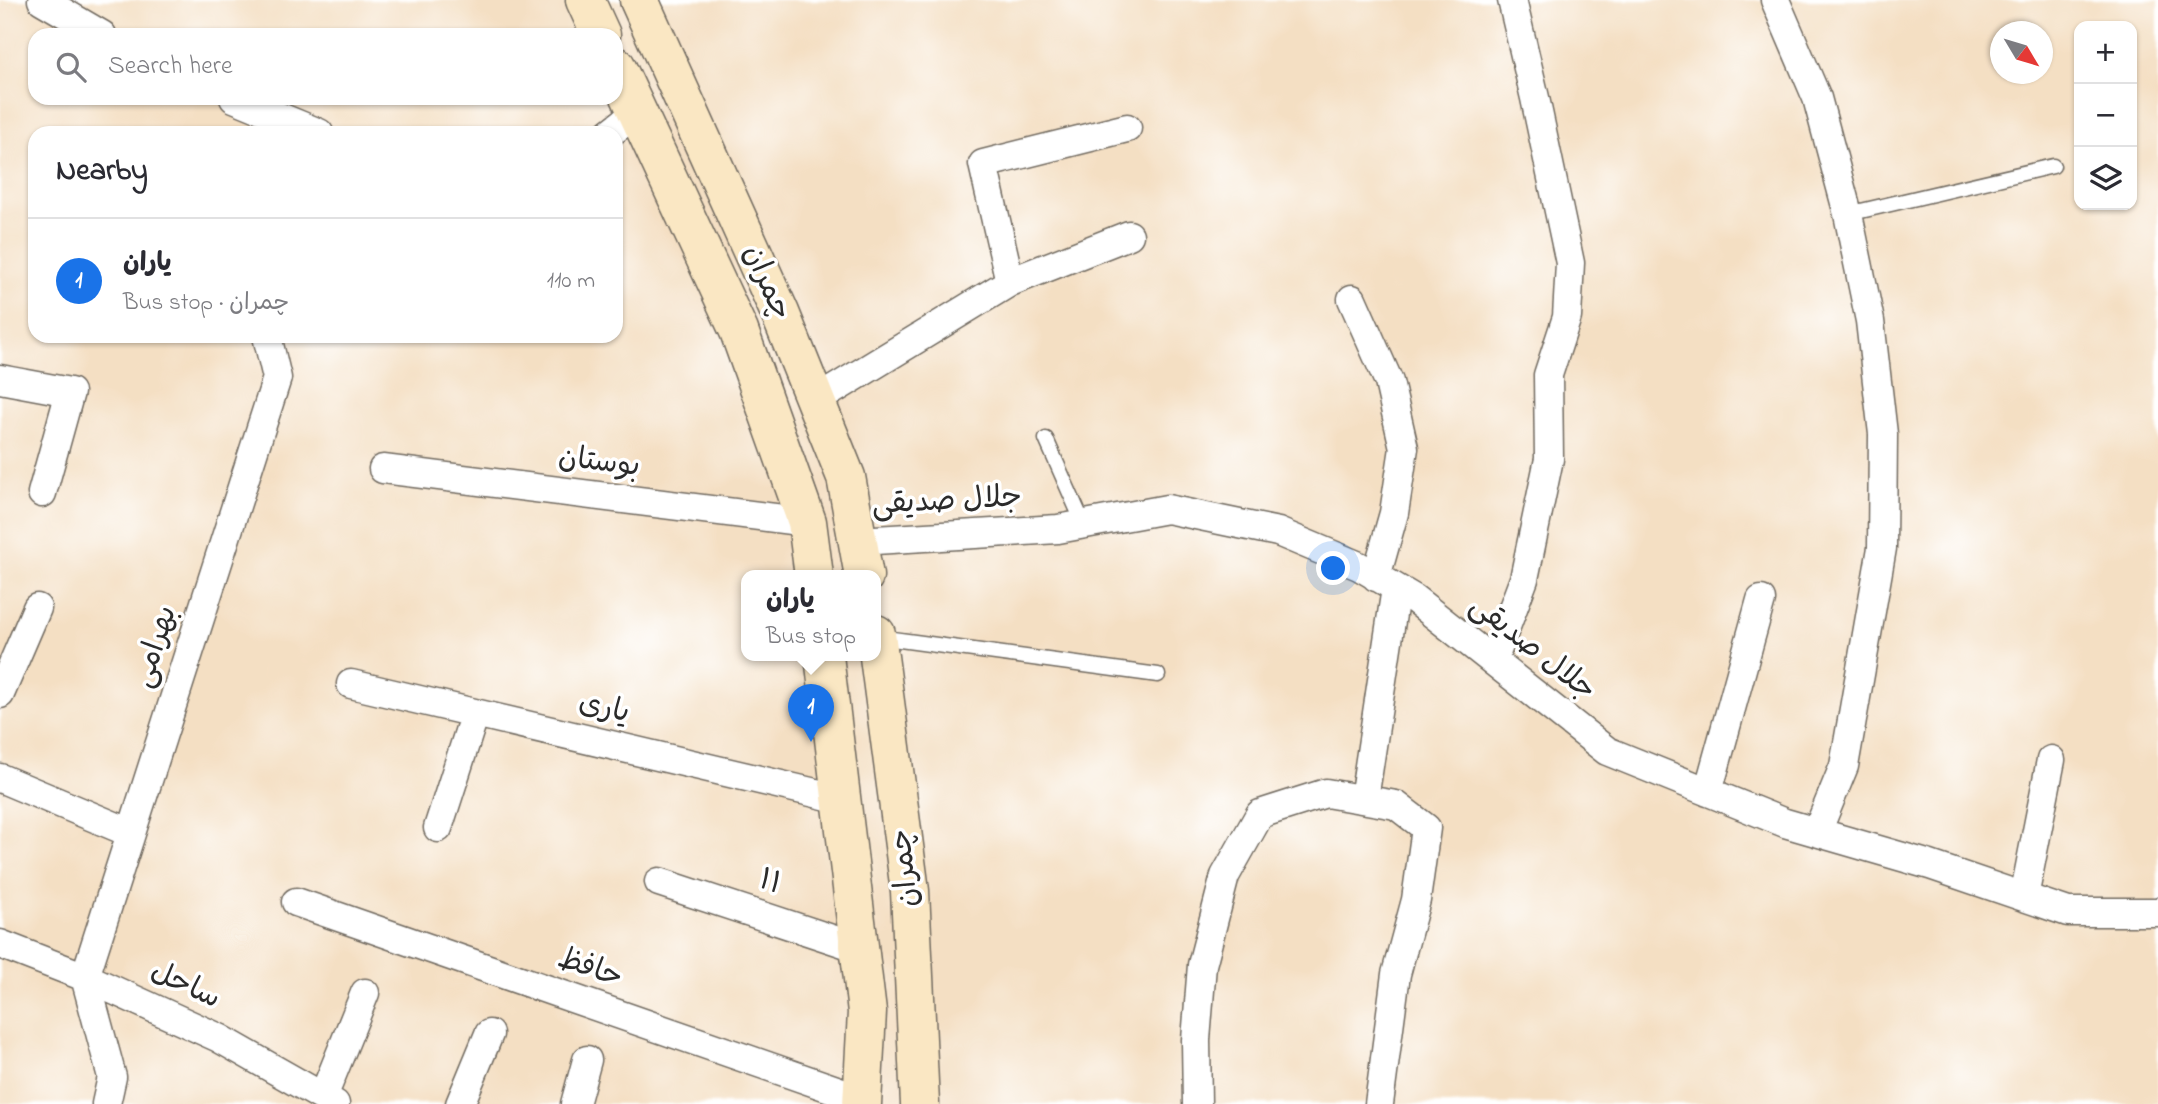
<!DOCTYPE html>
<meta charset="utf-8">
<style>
:root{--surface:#fff;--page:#f7f7f7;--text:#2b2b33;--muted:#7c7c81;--line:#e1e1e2;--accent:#1a73e8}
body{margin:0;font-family:"Indie Flower","Playpen Sans Arabic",sans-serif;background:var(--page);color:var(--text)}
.controls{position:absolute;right:21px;top:21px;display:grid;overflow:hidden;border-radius:14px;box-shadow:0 2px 5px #0004}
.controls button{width:63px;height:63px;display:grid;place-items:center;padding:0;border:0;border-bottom:2px solid var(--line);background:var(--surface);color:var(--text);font:35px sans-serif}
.compass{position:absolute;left:1990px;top:21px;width:63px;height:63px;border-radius:50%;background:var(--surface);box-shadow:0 2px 5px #0004;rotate:128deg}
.you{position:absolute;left:1334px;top:569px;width:24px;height:24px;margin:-18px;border:5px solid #fff;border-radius:50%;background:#1a73e8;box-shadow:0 0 0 10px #1a73e833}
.badge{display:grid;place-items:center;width:46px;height:46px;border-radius:50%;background:var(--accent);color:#fff;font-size:23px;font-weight:700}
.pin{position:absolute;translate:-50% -58px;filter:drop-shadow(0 2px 4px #0008)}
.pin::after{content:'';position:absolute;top:37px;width:24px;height:21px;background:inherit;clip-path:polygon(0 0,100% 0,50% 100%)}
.popup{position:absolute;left:741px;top:570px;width:140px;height:91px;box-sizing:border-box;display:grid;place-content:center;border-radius:14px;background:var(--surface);filter:drop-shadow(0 2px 5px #0005);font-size:23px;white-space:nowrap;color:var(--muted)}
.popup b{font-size:26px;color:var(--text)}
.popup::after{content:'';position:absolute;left:50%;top:100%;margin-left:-14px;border:14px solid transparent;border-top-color:var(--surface)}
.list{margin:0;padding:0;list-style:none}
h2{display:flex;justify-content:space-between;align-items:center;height:91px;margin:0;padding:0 28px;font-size:30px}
h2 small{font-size:23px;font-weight:400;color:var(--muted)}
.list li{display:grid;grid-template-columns:46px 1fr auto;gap:21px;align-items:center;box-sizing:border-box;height:126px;padding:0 28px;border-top:2px solid var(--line)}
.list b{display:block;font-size:26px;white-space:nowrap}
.list p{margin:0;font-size:23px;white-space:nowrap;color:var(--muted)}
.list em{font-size:23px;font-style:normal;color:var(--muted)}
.icon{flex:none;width:38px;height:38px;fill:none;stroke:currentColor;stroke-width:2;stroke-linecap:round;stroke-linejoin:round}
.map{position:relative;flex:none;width:2158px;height:1104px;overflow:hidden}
.search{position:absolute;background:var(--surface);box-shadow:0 2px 5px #0004;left:28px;top:28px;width:595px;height:77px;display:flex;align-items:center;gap:18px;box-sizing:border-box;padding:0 24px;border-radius:21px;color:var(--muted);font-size:26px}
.panel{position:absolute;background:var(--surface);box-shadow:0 2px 5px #0004;left:28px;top:126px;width:595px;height:217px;border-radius:21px}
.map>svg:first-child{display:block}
</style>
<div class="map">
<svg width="2158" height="1104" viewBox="0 0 2158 1104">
<rect width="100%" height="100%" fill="#fff"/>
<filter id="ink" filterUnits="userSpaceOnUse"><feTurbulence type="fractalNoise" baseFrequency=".0143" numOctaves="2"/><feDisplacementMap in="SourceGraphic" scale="14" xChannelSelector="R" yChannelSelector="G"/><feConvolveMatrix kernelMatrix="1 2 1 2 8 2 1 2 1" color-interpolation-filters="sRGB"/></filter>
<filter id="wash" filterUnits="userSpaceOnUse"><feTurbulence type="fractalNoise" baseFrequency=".00686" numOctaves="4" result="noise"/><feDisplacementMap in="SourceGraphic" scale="28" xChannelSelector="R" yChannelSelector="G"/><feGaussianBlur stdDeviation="1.57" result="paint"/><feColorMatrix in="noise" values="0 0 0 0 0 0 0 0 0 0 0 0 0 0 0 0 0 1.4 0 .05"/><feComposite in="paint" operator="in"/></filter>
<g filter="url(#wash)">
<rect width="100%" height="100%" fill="#f4dfc3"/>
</g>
<g filter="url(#ink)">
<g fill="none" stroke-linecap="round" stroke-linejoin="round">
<defs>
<path id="service" d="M1848 214 2053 166
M1046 439 1084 525
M878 637 1158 675"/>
<path id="minor" d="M42 0 102 35
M1775 0 1817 98 1848 214 1870 321 1883 434 1882 548 1844 766 1817 832
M234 98 319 133
M610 133 637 112
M1010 282 1129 235
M1352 299 1389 382 1404 448 1394 513 1376 577
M0 379 70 392 42 493
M815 401 1010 282 983 164 1127 128
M383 469 807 522
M858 541 1058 529 1167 509 1278 532 1359 566 1413 598 1607 751 1785 823 1930 865 2068 912H2158
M1493 661 1524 579 1549 459 1548 375 1567 317 1570 263 1535 98 1512 0
M351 684 841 799
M0 694 37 608
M0 778 131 833
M1708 792 1761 600
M1364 799 1396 588
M438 828 475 713
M659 882 859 948
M2024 897 2051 760
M296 902 862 1099
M0 944 85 977 219 1038 335 1104
M323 1097 365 993
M106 1104 112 1077 85 977 277 378 267 336
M460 1104 489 1034
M575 1104 587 1060
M1197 1104 1196 1040 1202 965 1225 876 1260 814 1326 793 1396 805 1426 828 1416 900 1396 974 1379 1104"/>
<path id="secondary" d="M585 0 601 35
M639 0 780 313 846 477 864 576
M616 66 739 331 807 522 814 576
M876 634 910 891 920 1104
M824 656 867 1012 862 1104"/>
</defs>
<use href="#service" stroke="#716a60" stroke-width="17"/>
<use href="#minor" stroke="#716a60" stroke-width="31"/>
<use href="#secondary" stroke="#716a60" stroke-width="41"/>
<use href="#service" stroke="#fff" stroke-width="14"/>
<use href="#minor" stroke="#fff" stroke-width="28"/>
<use href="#secondary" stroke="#fae7c3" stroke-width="38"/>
</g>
</g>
<g text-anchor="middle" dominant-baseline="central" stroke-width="7" stroke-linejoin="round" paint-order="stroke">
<g font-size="30" fill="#2b2b2b" stroke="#fff">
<text transform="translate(766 283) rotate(66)">چمران</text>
<text transform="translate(599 463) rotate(7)">بوستان</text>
<text transform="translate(947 502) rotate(-3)">جلال صدیقی</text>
<text transform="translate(156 647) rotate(-72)">بهرامی</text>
<text transform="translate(1532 649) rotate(38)">جلال صدیقی</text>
<text transform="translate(604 709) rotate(13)">یاری</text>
<text transform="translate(906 868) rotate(-96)">چمران</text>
<text transform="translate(770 883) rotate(18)">۱۱</text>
<text transform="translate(590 969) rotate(19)">حافظ</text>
<text transform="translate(185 986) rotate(25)">ساحل</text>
</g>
</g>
</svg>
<div class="controls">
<button>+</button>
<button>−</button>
<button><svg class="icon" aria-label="layers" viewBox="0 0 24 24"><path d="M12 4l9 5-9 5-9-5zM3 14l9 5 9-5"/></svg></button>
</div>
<svg class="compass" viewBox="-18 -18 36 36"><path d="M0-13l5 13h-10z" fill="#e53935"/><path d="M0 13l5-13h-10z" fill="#7c7c81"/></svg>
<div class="you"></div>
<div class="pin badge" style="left:811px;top:742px">1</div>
<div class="popup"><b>یاران</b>Bus stop</div>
<div class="search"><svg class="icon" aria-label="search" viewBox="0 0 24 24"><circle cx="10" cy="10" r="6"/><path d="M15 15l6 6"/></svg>Search here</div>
<section class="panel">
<h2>Nearby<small></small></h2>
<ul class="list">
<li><span class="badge">1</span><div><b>یاران</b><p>Bus stop · چمران</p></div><em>110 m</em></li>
</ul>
</section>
</div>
